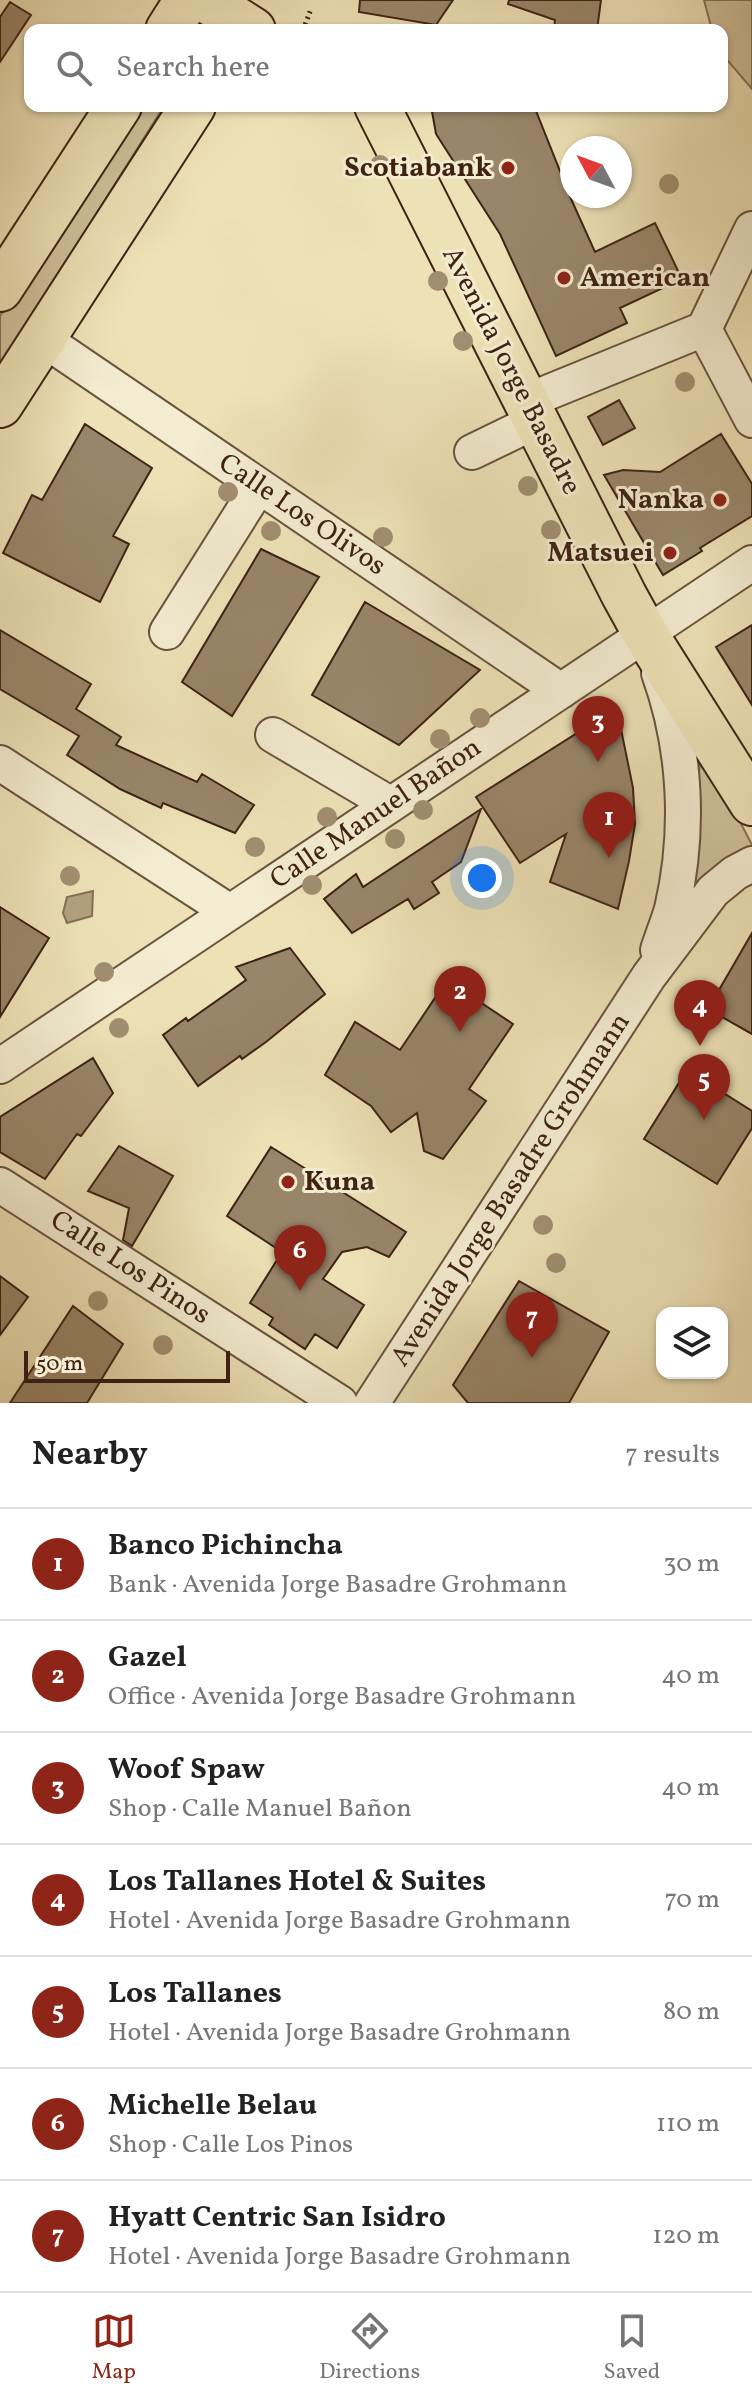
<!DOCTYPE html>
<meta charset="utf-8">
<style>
:root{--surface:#fff;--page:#f2f2f2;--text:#222;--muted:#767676;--line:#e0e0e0;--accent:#8f2418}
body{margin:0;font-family:Vollkorn,serif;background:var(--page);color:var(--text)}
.controls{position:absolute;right:24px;bottom:24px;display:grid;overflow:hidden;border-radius:16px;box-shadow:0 2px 6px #0004}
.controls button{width:72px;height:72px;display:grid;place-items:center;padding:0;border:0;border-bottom:2px solid var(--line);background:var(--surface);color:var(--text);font:40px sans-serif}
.compass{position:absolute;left:560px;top:136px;width:72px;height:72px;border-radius:50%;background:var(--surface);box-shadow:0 2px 6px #0004;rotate:311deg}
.scale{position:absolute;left:24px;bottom:20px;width:206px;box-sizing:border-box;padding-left:8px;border:4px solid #3f2215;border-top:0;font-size:22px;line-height:28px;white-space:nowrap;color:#3f2215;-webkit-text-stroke:6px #f3ecd0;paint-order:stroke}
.you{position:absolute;left:482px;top:878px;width:28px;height:28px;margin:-20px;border:6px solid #fff;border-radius:50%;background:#1a73e8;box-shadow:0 0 0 12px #1a73e833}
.badge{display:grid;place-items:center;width:52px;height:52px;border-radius:50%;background:var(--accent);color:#fff;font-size:26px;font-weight:700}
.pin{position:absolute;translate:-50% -66px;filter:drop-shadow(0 2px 4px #0008)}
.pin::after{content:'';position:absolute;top:42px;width:28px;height:24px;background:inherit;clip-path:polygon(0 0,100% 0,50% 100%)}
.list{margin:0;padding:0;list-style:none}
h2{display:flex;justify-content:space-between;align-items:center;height:104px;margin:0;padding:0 32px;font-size:34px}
h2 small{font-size:26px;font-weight:400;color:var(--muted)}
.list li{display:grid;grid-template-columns:52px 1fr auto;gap:24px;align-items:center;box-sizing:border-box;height:112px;padding:0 32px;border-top:2px solid var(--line)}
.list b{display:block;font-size:30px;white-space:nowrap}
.list p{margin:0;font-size:26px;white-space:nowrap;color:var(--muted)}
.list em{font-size:26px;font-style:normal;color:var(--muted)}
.icon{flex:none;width:44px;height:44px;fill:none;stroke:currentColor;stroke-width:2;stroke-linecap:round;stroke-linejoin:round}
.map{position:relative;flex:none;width:752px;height:1403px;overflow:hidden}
.search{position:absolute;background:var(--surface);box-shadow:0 2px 6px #0004;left:24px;right:24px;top:24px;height:88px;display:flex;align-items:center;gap:20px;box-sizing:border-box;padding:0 28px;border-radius:16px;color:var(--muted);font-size:30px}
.sheet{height:888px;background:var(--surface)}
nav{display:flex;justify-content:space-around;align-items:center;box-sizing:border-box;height:112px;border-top:2px solid var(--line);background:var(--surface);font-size:22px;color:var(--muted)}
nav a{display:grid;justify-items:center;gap:4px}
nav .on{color:var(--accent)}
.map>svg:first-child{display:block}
</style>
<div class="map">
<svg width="752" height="1403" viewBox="0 0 752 1403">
<rect width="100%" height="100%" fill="#ede1b6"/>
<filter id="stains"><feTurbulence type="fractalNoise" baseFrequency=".0025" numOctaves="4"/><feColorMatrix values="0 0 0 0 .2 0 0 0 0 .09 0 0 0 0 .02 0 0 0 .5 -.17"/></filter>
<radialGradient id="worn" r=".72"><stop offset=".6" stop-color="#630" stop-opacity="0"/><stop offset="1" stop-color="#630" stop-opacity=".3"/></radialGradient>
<path fill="#cfc19b" stroke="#877258" stroke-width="2" d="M704 0H752V89L722 54V30H712Z
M132 106H164L0 367V316Z
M702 748 752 845V851L680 920Z"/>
<path fill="#b2a07f" stroke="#846e55" stroke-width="2" d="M93 891 92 916 67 923 63 913 67 897Z"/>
<path fill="#998569" stroke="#3f2215" stroke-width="2" d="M360 0H453L436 25 359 12Z
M509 0H601L597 30H554L555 20 508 4Z
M10 2 31 15 0 62V17Z
M431 106H534L572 201 595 252 655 223 682 279 620 308 627 323 556 356 500 234 436 134Z
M619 400 635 428 603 445 588 417Z
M85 424 152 468 113 536 129 544 100 602 3 553 32 495 42 500Z
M721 434 752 484V516L700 548 702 551 663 575 604 475 623 470 660 472Z
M261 549 319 577 232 716 182 682Z
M365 602 480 670 399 745 312 695Z
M752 625V705L716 647Z
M0 630 91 684 76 709 121 737 116 745 197 782 202 774 254 805 235 833 163 803 161 808 120 789 67 755 79 736 0 689Z
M612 711 621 729 633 788 635 824 629 861 618 909 550 882 566 834 520 863 476 797Z
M481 809 461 862 432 882 439 893 414 909 408 899 352 933 324 899 356 874 363 887Z
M0 907 49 938 0 1017Z
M752 933V1034L708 1009Z
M290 948 325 994 266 1042 242 1059 240 1056 198 1086 163 1035 186 1018 188 1021 246 980 236 967Z
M447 980 513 1024 469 1089 486 1101 443 1159 424 1151 417 1113 391 1132 371 1106 325 1075 355 1022 400 1050Z
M93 1058 113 1093 81 1136 77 1134 45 1179 0 1152V1117Z
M687 1070 752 1111V1128L717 1184 644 1139Z
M119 1146 173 1176 132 1246 123 1240 129 1208 88 1191Z
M271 1147 406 1232 389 1257 367 1247 342 1252 323 1279 364 1305 337 1348 315 1334 305 1349 269 1325 273 1318 250 1303 282 1252 227 1216Z
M0 1276 28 1297 0 1335Z
M519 1281 609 1332 569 1403H468L453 1385Z
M73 1306 123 1344 87 1403H10Z"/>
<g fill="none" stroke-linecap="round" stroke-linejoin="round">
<defs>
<path id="minor" d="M704 329 752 420
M43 339 561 691
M527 401 704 329 752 229
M472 452 536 421
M167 632 259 486
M273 735 390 804
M0 763 230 912
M658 950C662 937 668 923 672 909 690 832 686 748 659 673
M0 1066 752 563
M0 1185 340 1403
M372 1403 649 976 713 891 735 873 752 864"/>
<path id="major" d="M206 0 253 30
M168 30 187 0
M377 106 624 595 646 635 752 803
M0 289 119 106
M0 405 193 106"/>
</defs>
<use href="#minor" stroke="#6a523d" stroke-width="38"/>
<use href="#major" stroke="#3f2215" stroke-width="48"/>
<path stroke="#3f2215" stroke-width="5" stroke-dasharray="2 4" stroke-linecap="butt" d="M303 30 311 9"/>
<use href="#minor" stroke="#f3ecd0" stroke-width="34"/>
<use href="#major" stroke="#ede1b6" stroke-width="44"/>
</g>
<g fill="#a18e70">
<circle cx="380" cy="165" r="10"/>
<circle cx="669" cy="184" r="10"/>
<circle cx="438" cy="281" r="10"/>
<circle cx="463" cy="341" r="10"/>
<circle cx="685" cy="382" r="10"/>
<circle cx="528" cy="486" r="10"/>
<circle cx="228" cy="492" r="10"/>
<circle cx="551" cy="530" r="10"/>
<circle cx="271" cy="531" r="10"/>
<circle cx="383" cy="537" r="10"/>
<circle cx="480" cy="718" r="10"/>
<circle cx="440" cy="739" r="10"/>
<circle cx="423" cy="810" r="10"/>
<circle cx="327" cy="817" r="10"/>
<circle cx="395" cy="839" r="10"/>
<circle cx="255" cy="847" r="10"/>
<circle cx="70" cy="876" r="10"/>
<circle cx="312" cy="885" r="10"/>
<circle cx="104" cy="972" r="10"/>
<circle cx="119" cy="1028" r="10"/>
<circle cx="543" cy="1225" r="10"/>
<circle cx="556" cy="1263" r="10"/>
<circle cx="98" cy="1301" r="10"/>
<circle cx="163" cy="1345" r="10"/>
</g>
<g fill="#8f2418" stroke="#f3ecd0" stroke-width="3">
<circle cx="508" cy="168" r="8"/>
<circle cx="564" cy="278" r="8"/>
<circle cx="720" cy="500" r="8"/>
<circle cx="670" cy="553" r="8"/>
<circle cx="288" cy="1182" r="8"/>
</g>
<g text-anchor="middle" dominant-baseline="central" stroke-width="6" stroke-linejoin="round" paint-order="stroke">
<g font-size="28" font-weight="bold" fill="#3f2215" stroke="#f3ecd0" text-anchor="end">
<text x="492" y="168">Scotiabank</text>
<text x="580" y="278" text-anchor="start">American</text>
<text x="704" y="500">Nanka</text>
<text x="654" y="553">Matsuei</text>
<text x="304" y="1182" text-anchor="start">Kuna</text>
</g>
<g font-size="28" fill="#3f2215" stroke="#f3ecd0">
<text transform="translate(511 371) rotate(63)">Avenida Jorge Basadre</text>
<text transform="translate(302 515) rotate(34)">Calle Los Olivos</text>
<text transform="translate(376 814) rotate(-34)">Calle Manuel Bañon</text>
<text transform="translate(511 1190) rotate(-57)">Avenida Jorge Basadre Grohmann</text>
<text transform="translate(130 1268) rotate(33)">Calle Los Pinos</text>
</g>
</g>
<rect width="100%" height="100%" filter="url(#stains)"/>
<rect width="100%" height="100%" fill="url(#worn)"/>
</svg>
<div class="controls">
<button><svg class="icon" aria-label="layers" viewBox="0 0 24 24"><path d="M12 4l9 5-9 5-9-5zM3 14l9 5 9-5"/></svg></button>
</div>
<svg class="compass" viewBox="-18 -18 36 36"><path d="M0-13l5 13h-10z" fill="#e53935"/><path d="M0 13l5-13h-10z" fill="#767676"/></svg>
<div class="scale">50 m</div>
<div class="you"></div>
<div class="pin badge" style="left:609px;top:858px">1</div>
<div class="pin badge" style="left:460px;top:1032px">2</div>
<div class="pin badge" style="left:598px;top:762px">3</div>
<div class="pin badge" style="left:700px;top:1046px">4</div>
<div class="pin badge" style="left:704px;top:1120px">5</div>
<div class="pin badge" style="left:300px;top:1291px">6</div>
<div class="pin badge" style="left:532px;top:1358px">7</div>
<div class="search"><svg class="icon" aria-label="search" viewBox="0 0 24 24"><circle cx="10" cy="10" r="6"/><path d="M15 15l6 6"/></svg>Search here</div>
</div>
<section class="sheet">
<h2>Nearby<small>7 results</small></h2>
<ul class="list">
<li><span class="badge">1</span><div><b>Banco Pichincha</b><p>Bank · Avenida Jorge Basadre Grohmann</p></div><em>30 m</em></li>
<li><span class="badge">2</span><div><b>Gazel</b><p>Office · Avenida Jorge Basadre Grohmann</p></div><em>40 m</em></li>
<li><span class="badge">3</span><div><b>Woof Spaw</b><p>Shop · Calle Manuel Bañon</p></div><em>40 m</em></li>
<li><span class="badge">4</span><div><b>Los Tallanes Hotel &amp; Suites</b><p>Hotel · Avenida Jorge Basadre Grohmann</p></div><em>70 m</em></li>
<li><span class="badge">5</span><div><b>Los Tallanes</b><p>Hotel · Avenida Jorge Basadre Grohmann</p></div><em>80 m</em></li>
<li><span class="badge">6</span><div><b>Michelle Belau</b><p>Shop · Calle Los Pinos</p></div><em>110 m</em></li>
<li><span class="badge">7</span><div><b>Hyatt Centric San Isidro</b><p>Hotel · Avenida Jorge Basadre Grohmann</p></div><em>120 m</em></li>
</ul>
</section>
<nav>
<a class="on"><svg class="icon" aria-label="map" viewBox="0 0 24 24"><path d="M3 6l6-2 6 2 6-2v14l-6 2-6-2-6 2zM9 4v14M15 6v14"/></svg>Map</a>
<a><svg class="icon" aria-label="directions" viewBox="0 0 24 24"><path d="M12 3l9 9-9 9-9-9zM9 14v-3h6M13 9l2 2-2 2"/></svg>Directions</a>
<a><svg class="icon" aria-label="saved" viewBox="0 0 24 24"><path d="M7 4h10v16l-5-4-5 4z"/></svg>Saved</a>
</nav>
